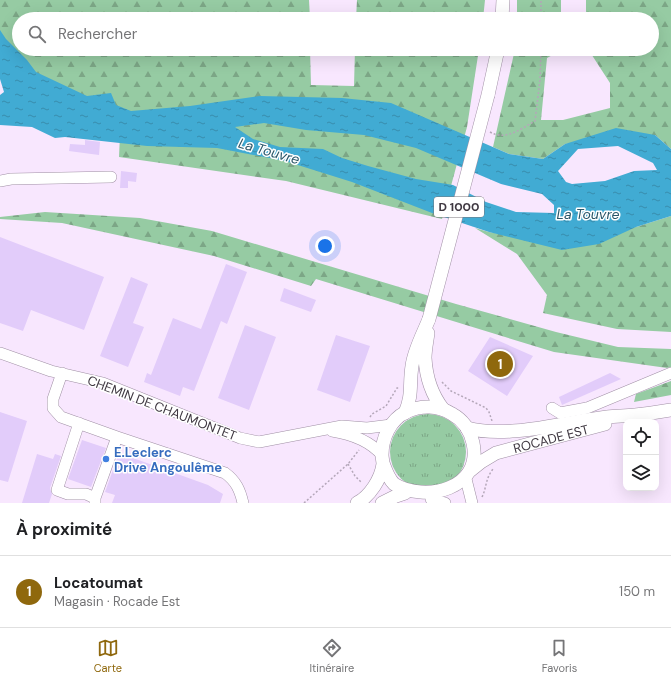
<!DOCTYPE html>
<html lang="fr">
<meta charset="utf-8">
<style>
:root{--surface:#fff;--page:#f2f2f2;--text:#202124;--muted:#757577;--line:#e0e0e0;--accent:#8f680d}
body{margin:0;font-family:"DM Sans",sans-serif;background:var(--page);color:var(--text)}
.controls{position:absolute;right:12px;bottom:12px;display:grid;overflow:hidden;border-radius:8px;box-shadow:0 4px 16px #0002}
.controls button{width:36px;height:36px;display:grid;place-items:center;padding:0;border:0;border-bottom:1px solid var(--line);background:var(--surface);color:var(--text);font:20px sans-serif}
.you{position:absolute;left:325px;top:246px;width:14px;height:14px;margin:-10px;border:3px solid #fff;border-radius:50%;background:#1a73e8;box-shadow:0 0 0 6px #1a73e833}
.badge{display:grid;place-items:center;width:26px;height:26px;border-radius:50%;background:var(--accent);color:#fff;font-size:13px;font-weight:700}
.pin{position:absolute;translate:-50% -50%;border:2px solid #fff;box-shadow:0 1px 4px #0006}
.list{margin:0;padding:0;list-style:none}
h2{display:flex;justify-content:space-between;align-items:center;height:52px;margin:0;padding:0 16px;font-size:17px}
h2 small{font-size:13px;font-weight:400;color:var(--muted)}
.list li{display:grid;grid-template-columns:26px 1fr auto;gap:12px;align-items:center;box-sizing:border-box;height:72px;padding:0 16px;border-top:1px solid var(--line)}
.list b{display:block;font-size:15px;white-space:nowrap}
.list p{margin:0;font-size:13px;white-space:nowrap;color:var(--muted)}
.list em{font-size:13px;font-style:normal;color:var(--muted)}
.icon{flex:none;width:22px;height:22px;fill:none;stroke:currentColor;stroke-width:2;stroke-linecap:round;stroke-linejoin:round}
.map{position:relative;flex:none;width:671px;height:503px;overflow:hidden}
.search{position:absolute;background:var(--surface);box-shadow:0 4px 16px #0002;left:12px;right:12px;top:12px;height:44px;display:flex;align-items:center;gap:10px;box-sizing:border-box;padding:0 14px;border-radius:22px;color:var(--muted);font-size:15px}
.sheet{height:124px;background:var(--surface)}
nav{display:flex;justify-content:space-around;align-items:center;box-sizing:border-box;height:56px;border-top:1px solid var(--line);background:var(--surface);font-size:11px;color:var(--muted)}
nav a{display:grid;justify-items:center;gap:2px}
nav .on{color:var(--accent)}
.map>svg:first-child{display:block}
</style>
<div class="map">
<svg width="671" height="503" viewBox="0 0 671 503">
<defs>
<pattern id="grass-tufts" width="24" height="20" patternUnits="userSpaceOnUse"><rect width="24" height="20" fill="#96cba3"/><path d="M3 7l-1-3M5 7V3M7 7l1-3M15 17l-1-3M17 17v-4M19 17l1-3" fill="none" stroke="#7ca686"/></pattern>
<pattern id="forest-firs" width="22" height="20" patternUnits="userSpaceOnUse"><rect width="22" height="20" fill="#96cba3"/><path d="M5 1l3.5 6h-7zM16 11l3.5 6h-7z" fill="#7ca686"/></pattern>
<pattern id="water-ripples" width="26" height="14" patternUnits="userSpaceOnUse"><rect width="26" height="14" fill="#41abd3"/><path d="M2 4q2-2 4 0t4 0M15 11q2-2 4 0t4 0" fill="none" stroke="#388cad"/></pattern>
</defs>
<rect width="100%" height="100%" fill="#f8e7fe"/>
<path fill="url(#grass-tufts)" d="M390 452a38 38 0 1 1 76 0a38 38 0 1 1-76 0Z"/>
<path fill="url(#forest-firs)" d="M0 0H309L310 19H19V49H310L311 85 354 86 355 49H479L467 127 442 219 286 181 119 157 120 134 0 63Z
M357 0H485L483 19H356Z
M517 0H561V19H517Z
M586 0H671V149L655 135 565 144 543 159 509 154 493 147 515 49H560V51L547 58 541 120H563L610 108V83L588 49H652V19H586Z
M45 212 140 218 212 231 456 304 556 332 618 347 671 349V367L667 368 554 352 316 279 311 286 214 256 62 223 0 219V217Z
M671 216V332L617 329 543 313 547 295 517 254 475 228 489 232 506 235 636 227Z
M671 381V395L634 402 636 394Z"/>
<path fill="url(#water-ripples)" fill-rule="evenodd" d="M0 30 6 39 27 60 36 72 87 96 111 93 116 105 131 111 190 106 260 96 342 98 391 103 509 154 543 159 565 144 616 128 655 135 671 149V216L636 227 599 244 562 250 489 232 432 213 352 182 285 161 217 148 147 146 65 137 55 138 32 127 0 125V95L4 92 0 79ZM264 123 306 130 364 135 416 148 501 184 542 194 554 205V213L516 212 486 202 453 185 416 179 368 166 342 158 323 149 280 147 253 139 235 127ZM618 146 653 163 657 170 634 171 605 181 572 184 566 182 558 171 578 149Z"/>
<path fill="#e2ccfa" d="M85 140 100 142 99 155 69 151 70 144 85 145Z
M121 171 137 173 136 182 128 181V188H120Z
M0 237 104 277 84 330 31 310 23 331 0 323Z
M226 264 247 272 227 324 221 321 194 391 183 387 180 396 144 382 147 373 151 375 173 318 201 329Z
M131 277 148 284 133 323 144 327 128 367 100 356Z
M284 288 316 300 311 312 280 301Z
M245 325 276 337 249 410 218 398Z
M336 335 370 346 350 402 317 390Z
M490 337 533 356 507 396 468 371Z
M610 373 621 379 562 405 559 397Z
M0 412 27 421 8 482 0 480Z
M82 440 106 448 91 487 68 479Z
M119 453 208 485 223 494 220 503H112L115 495 105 492Z
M37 454 53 459 55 454 61 456 50 488 52 494 49 503H22Z"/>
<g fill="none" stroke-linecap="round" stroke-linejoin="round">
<defs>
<path id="minor" d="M0 181 11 179 111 177
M0 353 51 371 103 383 240 438 259 442 342 426 367 428 391 425
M62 373 53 399V408L61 417 117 437
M552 408 560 413 587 408 671 373
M79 423 57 490 68 494H86L95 498
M332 431C351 434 369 440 382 455
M466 479 472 503
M431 499 445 503
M95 503V498L117 437 225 473C236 481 240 490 243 503"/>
<g id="major">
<path d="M502 19 503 0"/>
<path d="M488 95 498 49"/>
<path d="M428 333C427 341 425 350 425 358 426 376 432 395 443 409"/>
<path d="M405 413C413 394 409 385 412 366 414 350 423 334 429 319"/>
<path d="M467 428C508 439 565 422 607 417 616 416 625 416 635 415 647 414 659 412 671 410"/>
<path id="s1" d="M471 470 481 462 496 453 605 424"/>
<path d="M357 503C370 496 381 479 383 464 383 461 382 458 382 455 382 438 390 420 406 412 421 405 438 405 452 414 463 420 470 430 473 443 483 489 425 503 394 484 388 478 386 471 383 463"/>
<path d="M382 503 396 496 405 493"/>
</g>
</defs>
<use href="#minor" stroke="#a090a5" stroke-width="12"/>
<use href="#major" stroke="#a090a5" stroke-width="14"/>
<path stroke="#b4a7b9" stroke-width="1.5" stroke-dasharray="2 2" stroke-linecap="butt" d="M541 19V0
M490 132C505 141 521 129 535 121L540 80 541 49
M442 382 451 391 486 408 489 412 492 421
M370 417 372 414 386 406 397 388H399
M348 464 355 476 362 483
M482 497C487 487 485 478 494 468
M304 503 348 464 359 450"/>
<use href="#minor" stroke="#fff" stroke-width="11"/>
<use href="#major" stroke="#fff" stroke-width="13"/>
<defs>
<path id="major-bridge" d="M429 319 488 95"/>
</defs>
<use href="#major-bridge" stroke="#a090a5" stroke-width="14" stroke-linecap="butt"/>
<use href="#major-bridge" stroke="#fff" stroke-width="13"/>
</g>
<circle fill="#3f7fe0" stroke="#fff" stroke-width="1.5" cx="106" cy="459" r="4"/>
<g text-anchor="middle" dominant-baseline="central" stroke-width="3" stroke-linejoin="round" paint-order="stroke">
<rect fill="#fff" stroke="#79747a" stroke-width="1" x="434" y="197" width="50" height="20" rx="3"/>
<g font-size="12" font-weight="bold" fill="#3f3841">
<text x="459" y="207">D 1000</text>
</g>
<g font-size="13" fill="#3f3841" stroke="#fff">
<text transform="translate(162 408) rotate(21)">CHEMIN DE CHAUMONTET</text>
<text stroke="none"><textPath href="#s1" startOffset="87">ROCADE EST</textPath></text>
</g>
<g font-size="13" font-weight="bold" fill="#366cbe" stroke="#fff" text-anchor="start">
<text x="114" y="452">E.Leclerc<tspan x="114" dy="15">Drive Angoulême</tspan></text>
</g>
<g font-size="14" font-style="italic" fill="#2a5668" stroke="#fff">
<text transform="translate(269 151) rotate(16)">La Touvre</text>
<text x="588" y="214">La Touvre</text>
</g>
</g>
</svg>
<div class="controls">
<button><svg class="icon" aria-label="locate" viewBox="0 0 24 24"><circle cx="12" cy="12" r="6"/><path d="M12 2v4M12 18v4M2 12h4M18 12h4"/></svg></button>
<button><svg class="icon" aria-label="layers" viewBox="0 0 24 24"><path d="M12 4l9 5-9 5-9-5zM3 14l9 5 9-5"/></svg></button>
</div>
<div class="you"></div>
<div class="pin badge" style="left:500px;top:364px">1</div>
<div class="search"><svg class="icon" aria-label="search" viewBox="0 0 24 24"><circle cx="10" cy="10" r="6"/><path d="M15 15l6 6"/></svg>Rechercher</div>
</div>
<section class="sheet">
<h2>À proximité<small></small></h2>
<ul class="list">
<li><span class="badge">1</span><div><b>Locatoumat</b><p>Magasin · Rocade Est</p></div><em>150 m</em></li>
</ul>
</section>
<nav>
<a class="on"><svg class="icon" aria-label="map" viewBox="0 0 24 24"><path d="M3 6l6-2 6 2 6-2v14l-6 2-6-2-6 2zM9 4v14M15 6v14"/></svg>Carte</a>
<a><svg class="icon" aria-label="directions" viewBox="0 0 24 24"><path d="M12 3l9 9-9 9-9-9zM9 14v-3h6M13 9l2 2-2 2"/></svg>Itinéraire</a>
<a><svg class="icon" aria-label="saved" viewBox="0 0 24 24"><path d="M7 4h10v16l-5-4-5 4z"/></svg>Favoris</a>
</nav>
